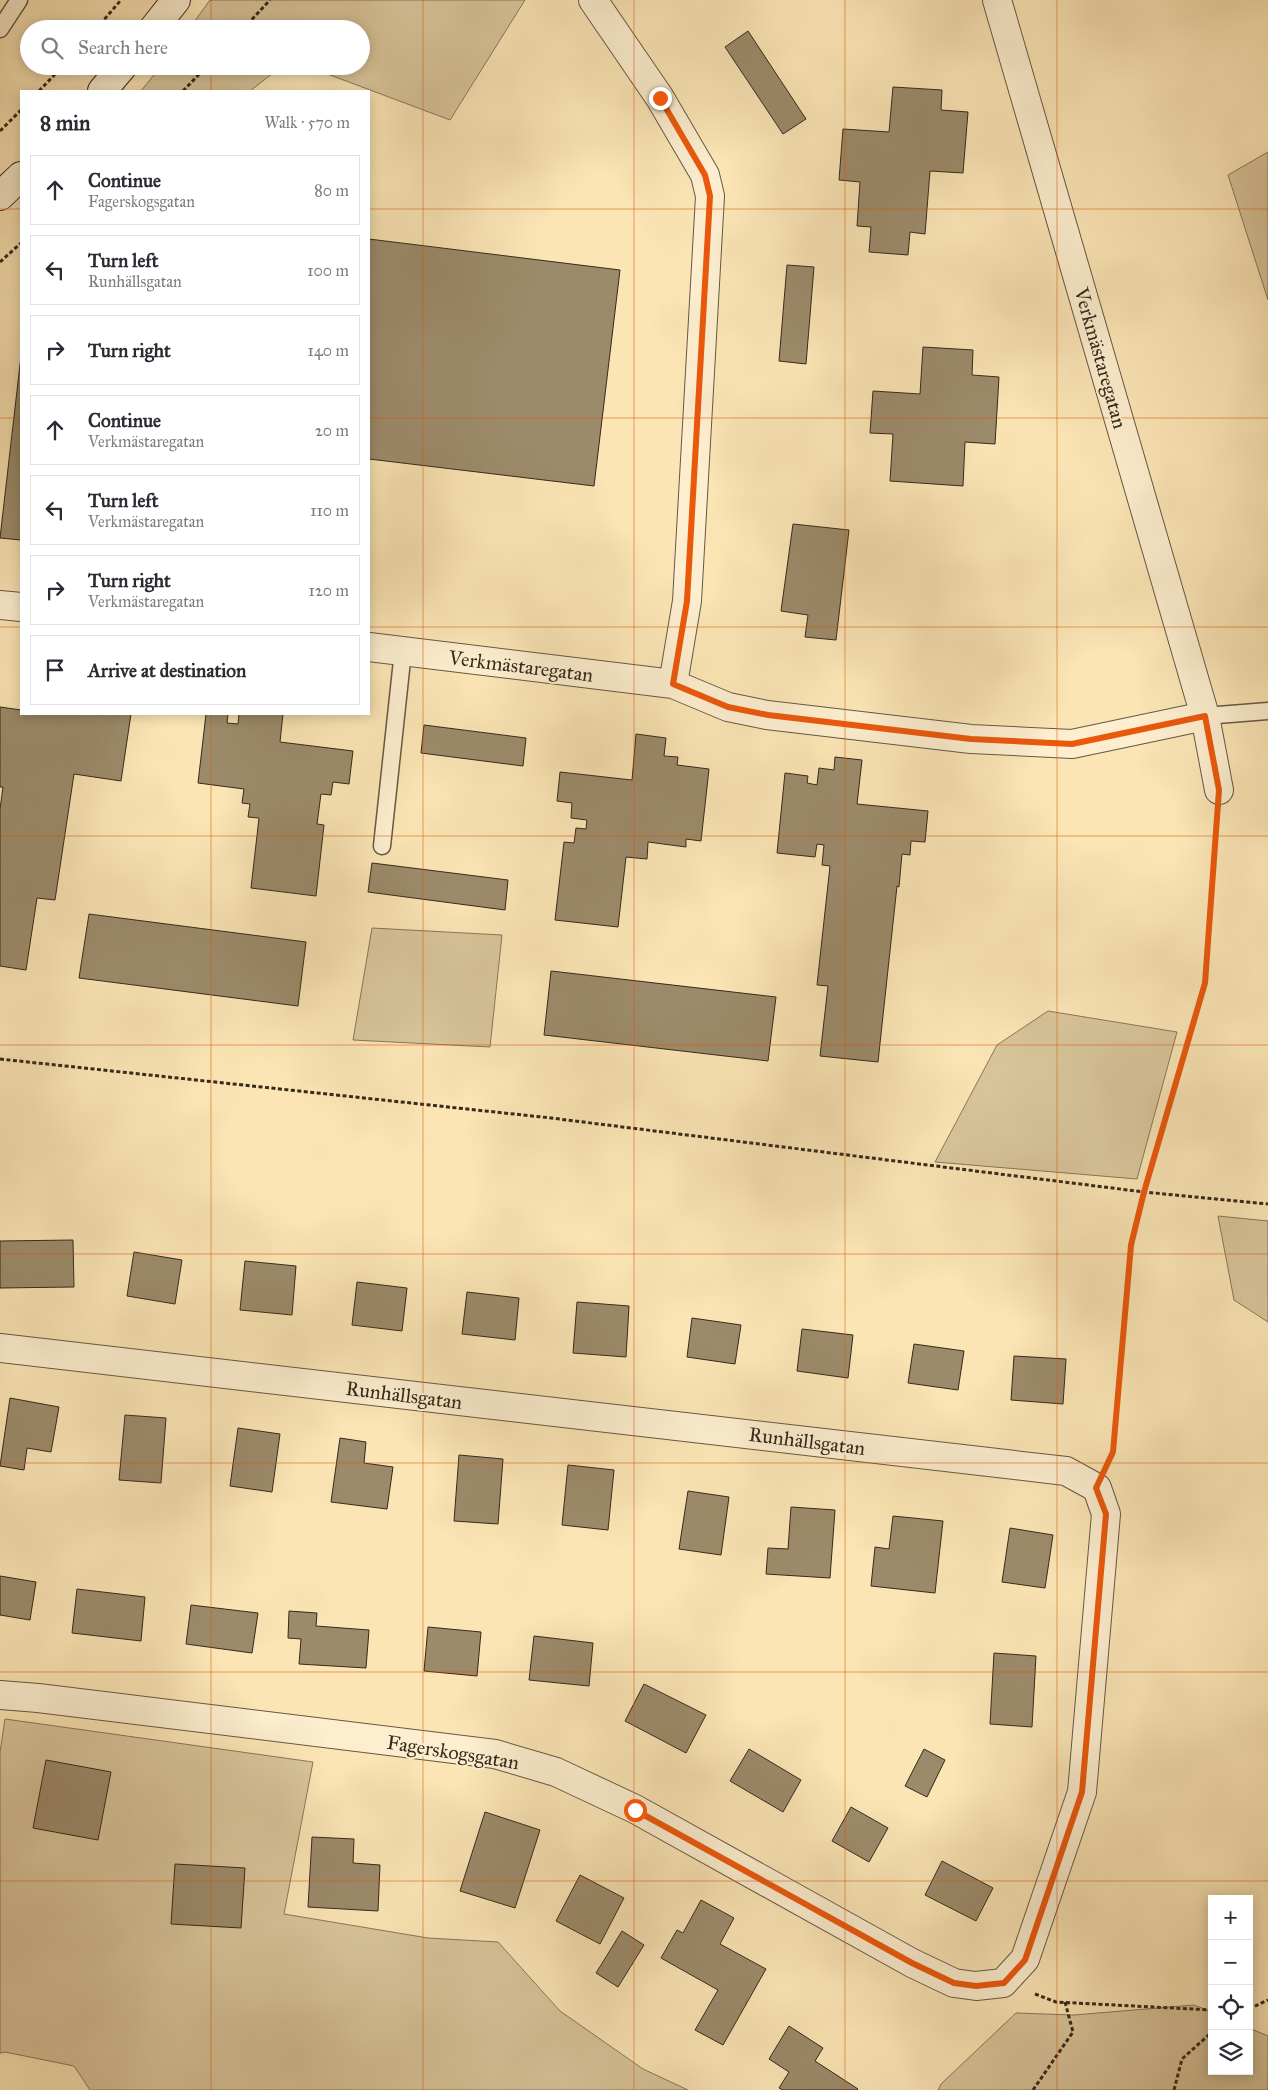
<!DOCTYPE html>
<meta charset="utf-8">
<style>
:root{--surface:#fff;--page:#f2f2f3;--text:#2b2b33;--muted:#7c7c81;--line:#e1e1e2}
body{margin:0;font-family:"IM FELL Great Primer",serif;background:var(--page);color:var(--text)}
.controls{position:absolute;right:15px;bottom:15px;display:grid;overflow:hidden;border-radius:0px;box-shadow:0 2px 12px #0003}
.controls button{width:45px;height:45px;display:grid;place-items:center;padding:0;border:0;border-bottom:1px solid var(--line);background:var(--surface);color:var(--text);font:25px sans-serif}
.stop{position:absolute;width:15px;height:15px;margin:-11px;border:4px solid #ea580c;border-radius:50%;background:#fff}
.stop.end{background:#ea580c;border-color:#fff;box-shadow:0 1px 5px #0008}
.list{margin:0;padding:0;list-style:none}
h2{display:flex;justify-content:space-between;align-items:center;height:65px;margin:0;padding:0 20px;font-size:21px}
h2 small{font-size:16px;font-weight:400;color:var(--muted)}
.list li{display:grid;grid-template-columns:32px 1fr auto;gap:15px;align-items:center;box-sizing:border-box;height:70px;margin:0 10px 10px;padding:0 10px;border:1px solid var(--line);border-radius:0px}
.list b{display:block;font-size:19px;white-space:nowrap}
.list p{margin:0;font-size:16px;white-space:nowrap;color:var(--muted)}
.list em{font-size:16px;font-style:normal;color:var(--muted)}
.icon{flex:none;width:28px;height:28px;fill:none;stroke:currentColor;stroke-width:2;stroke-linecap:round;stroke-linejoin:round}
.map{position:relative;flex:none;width:1268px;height:2090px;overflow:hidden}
.search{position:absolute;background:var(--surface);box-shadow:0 2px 12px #0003;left:20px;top:20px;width:350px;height:55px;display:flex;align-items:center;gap:12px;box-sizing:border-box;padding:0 18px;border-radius:28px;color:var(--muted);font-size:19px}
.panel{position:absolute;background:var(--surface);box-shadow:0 2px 12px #0003;left:20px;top:90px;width:350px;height:625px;border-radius:0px}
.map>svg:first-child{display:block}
</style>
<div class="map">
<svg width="1268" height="2090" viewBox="0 0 1268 2090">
<rect width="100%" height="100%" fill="#fbe5b5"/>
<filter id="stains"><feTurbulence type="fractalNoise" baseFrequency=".004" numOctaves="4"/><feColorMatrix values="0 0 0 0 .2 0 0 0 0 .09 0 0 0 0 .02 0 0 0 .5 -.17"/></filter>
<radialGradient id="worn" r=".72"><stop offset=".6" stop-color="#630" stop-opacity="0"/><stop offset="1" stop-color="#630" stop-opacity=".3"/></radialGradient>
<path fill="#d9c59b" stroke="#87775b" d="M210 0H525L450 120 306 66H361V29H189Z
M161 66H282L250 91H141Z
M1268 152V300L1228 175Z
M372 928 502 935 490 1047 353 1040Z
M1048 1011 1177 1032 1137 1179 935 1162 997 1045Z
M1218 1216 1268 1221V1322L1234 1300Z
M5 1719 313 1762 284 1914 428 1938 498 1942 560 2011 643 2069 688 2090H90L74 2066 5 2052 0 2053V1752Z
M1194 2005 1212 2012V2071H1249V2028L1268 2036V2090H938L941 2084 1016 2013 1074 2015Z"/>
<path fill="#9c8b6b" stroke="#35291b" d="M748 31 806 119 783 134 725 47Z
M893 87 942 90 941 110 968 112 963 173 930 171 925 234 910 232 908 255 869 252 871 227 857 226 860 182 839 180 843 129 889 132Z
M369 239 620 270 594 486 369 459Z
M787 265 814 267 806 364 779 361Z
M923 347 973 350 972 375 999 377 995 444 965 442 963 486 890 481 893 434 870 433 873 391 920 394Z
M21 356V540L0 538Z
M793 524 849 530 836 640 805 637 808 615 781 611Z
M0 707 21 710V714H131L121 781 74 774 55 900 37 898 26 970 0 966V809L3 787H0Z
M206 714H228L227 723 238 724 239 714H283L280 742 353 751 349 784 333 782 331 795 321 794 317 824 324 825 316 896 251 888 259 818 248 817 250 804 242 803 244 789 198 783Z
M424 725 526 738 523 766 421 753Z
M636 734 666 738 664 756 678 757 677 765 709 769 701 841 686 839V847L648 842 647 859 626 857 618 927 555 920 564 842 574 843 576 828 586 829 587 820 571 818 572 803 557 801 560 772 632 780Z
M835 757 862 760 857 804 928 811 925 842 911 841 910 855 902 854 899 887 897 886 878 1062 820 1056 828 986 817 985 830 866 822 865 824 845 817 844 815 857 777 853 785 773 808 776 807 783 817 785 819 768 834 770Z
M372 863 508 880 505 910 368 892Z
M89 914 306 942 298 1006 79 978Z
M551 971 776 997 768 1061 544 1035Z
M73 1240 74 1287 0 1288V1241Z
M134 1252 182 1260 175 1304 127 1296Z
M245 1261 296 1266 292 1315 240 1310Z
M357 1282 407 1288 402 1331 352 1325Z
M467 1292 519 1298 515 1340 462 1334Z
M577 1302 629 1306 626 1357 573 1353Z
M692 1318 741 1325 735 1364 687 1357Z
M802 1329 853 1335 848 1378 797 1371Z
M914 1344 964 1351 958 1390 908 1383Z
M1014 1356 1066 1359 1063 1404 1011 1400Z
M10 1398 59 1407 51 1452 27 1448 24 1470 0 1466Z
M125 1415 166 1418 161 1483 119 1480Z
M238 1428 280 1434 272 1492 230 1486Z
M340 1438 366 1442 364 1463 393 1467 387 1509 331 1502Z
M459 1455 503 1459 498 1524 454 1521Z
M568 1465 614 1470 608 1530 562 1525Z
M688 1491 729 1497 721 1555 679 1549Z
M791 1507 835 1510 830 1578 766 1574 768 1548 788 1549Z
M893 1516 943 1521 935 1593 871 1586 875 1547 889 1549Z
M1010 1528 1053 1535 1045 1588 1002 1582Z
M0 1576 36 1582 30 1620 0 1615Z
M77 1589 145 1597 141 1641 72 1633Z
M191 1605 258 1613 252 1653 186 1644Z
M289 1611 317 1613 316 1626 369 1630 366 1668 299 1664 301 1639 288 1638Z
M428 1627 481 1632 477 1676 424 1671Z
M534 1636 593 1643 589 1686 529 1680Z
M994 1653 1036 1656 1032 1727 990 1724Z
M644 1684 706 1715 686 1753 625 1721Z
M749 1749 801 1780 783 1812 730 1781Z
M924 1749 945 1760 927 1797 905 1786Z
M46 1760 111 1772 98 1840 33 1828Z
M851 1807 888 1828 869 1862 832 1841Z
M485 1812 540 1830 515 1908 460 1891Z
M312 1837 354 1839 353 1863 380 1865 378 1911 308 1907Z
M942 1861 993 1888 976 1921 925 1895Z
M175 1864 245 1868 241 1928 171 1924Z
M580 1875 624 1898 600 1944 556 1921Z
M701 1900 734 1918 720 1944 766 1969 723 2045 695 2030 718 1990 661 1958 677 1930 683 1933Z
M622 1931 644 1945 618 1987 596 1973Z
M789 2026 823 2048 815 2061 858 2089 857 2090H783L779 2088 789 2072 769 2059Z"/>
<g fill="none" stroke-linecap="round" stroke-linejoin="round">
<defs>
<path id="lane" d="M0 29 19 0
M1205 716 1268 711
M382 846 403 651"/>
<path id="street" d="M593 0 660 98 705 175 710 196 687 601 673 684
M0 605 21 607
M369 647 673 684 728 707 767 715 971 739 1072 744 1205 716 997 0
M1205 716 1219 790
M0 1348 1066 1471 1097 1488 1106 1514 1082 1792 1025 1959 1003 1983 976 1986 954 1983 912 1963 635 1809 556 1772 495 1754 38 1698 0 1695"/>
<path id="secondary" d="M153 29 176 0
M102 91 123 66
M0 196 21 176"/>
</defs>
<use href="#lane" stroke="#665842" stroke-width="19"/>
<use href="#street" stroke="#665842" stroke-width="30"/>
<use href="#secondary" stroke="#35291b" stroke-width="30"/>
<path stroke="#35291b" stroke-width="3" stroke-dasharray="4 2.5" stroke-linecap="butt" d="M96 29 121 0
M243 29 270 0
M39 91 63 66
M183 91 207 66
M0 131 21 110
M0 262 21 243
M0 1059 551 1118 1144 1192 1268 1204
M1109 1460 1113 1452 1131 1245 1144 1192 1205 983 1217 821
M1035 1994 1056 2002 1212 2010
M1249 2009 1268 2000
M1033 2090 1073 2032 1065 2002
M1174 2090 1182 2059 1212 2032"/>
<use href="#lane" stroke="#fceecf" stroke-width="16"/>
<use href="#street" stroke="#fceecf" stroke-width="28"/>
<use href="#secondary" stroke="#fceecf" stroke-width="28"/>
</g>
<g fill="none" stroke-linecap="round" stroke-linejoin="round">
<path stroke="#ea580c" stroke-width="6" d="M635 1810 912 1963 954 1983 976 1986 1004 1983 1025 1960 1082 1792 1106 1514 1096 1488 1113 1452 1131 1245 1144 1192 1205 983 1219 790 1205 716 1072 744 971 739 768 715 728 707 673 684 687 601 710 196 705 175 660 98"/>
</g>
<path fill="none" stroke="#df570d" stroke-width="1" stroke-opacity="0.55" d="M211 0V29M423 0V2090M634 0V2090M845 0V2090M1057 0V2090M211 66V91M0 209H21M369 209H1268M0 418H21M369 418H1268M0 627H21M369 627H1268M211 714V2090M0 836H1268M0 1045H1268M0 1254H1268M0 1463H1268M0 1672H1268M0 1881H1268"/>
<g text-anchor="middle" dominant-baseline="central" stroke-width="4" stroke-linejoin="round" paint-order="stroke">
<g font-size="20" fill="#35291b" stroke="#fceecf">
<text transform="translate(1101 358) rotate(74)">Verkmästaregatan</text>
<text transform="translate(521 666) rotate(7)">Verkmästaregatan</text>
<text transform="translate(404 1395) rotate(7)">Runhällsgatan</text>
<text transform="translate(807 1441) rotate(7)">Runhällsgatan</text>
<text transform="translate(453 1752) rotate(9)">Fagerskogsgatan</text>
</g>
</g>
<rect width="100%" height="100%" filter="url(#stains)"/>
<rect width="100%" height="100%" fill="url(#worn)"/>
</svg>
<div class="controls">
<button>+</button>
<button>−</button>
<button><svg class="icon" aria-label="locate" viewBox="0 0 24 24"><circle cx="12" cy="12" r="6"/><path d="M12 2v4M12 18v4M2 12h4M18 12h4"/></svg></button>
<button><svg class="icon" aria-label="layers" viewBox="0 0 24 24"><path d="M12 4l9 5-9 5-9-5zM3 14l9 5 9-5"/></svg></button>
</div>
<div class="stop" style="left:635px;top:1810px"></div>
<div class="stop end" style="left:660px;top:98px"></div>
<div class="search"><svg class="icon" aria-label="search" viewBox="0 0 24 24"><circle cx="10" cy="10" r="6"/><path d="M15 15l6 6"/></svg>Search here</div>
<section class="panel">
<h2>8 min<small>Walk · 570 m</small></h2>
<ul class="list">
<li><svg class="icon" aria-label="ahead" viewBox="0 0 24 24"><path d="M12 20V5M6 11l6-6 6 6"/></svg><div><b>Continue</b><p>Fagerskogsgatan</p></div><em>80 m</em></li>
<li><svg class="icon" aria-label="left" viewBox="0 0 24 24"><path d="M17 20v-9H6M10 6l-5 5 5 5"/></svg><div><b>Turn left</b><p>Runhällsgatan</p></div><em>100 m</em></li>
<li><svg class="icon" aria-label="right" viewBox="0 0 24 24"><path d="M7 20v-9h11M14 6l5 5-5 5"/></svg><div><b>Turn right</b></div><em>140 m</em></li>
<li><svg class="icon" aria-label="ahead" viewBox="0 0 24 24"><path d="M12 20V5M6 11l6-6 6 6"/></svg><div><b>Continue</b><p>Verkmästaregatan</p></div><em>20 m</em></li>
<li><svg class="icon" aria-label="left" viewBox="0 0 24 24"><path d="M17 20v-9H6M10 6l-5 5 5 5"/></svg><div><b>Turn left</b><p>Verkmästaregatan</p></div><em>110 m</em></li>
<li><svg class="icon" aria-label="right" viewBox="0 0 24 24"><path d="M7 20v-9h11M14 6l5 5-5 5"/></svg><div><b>Turn right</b><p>Verkmästaregatan</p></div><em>120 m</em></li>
<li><svg class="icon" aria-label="arrive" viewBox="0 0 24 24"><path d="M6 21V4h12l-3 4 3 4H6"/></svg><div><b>Arrive at destination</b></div></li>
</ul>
</section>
</div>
